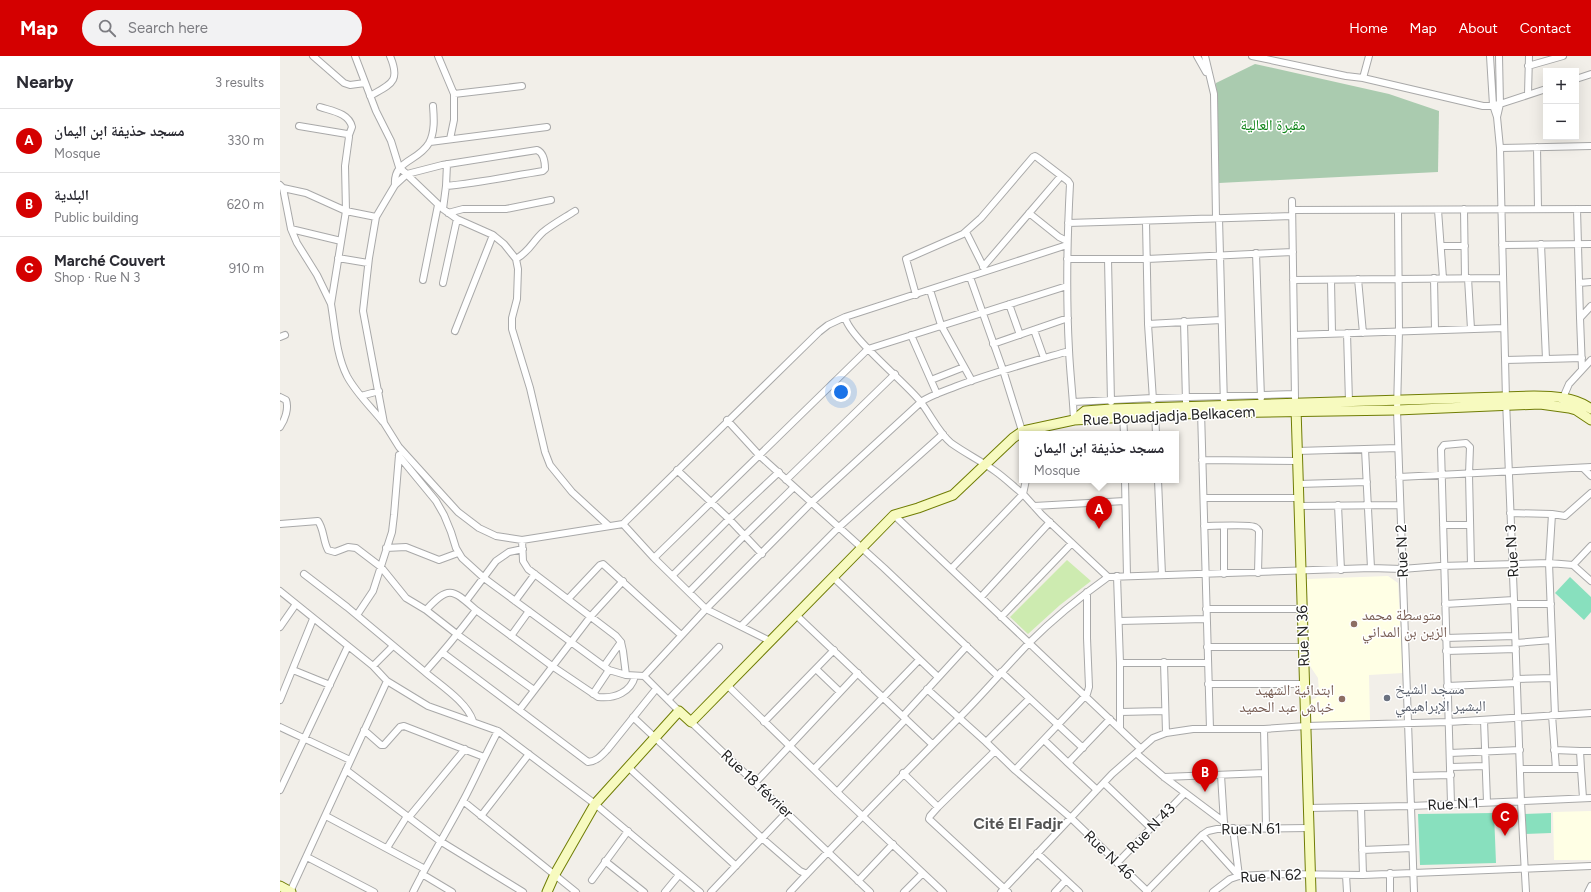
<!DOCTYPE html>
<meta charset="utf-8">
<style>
:root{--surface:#fff;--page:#f2f2f3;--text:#2b2b33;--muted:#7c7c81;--line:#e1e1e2;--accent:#d40000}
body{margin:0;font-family:Figtree,"Noto Naskh Arabic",sans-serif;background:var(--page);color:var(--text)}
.controls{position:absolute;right:12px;top:12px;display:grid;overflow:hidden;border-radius:0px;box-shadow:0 4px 16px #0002}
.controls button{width:36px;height:36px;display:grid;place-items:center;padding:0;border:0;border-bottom:1px solid var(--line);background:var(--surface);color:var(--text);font:20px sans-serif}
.you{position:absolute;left:561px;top:336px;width:14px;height:14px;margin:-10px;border:3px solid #fff;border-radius:50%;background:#1a73e8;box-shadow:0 0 0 6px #1a73e833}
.badge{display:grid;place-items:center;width:26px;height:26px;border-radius:50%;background:var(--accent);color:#fff;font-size:13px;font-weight:700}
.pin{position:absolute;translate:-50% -33px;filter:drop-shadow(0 1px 2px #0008)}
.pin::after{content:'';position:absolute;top:21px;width:14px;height:12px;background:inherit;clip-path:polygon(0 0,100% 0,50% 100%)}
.popup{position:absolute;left:739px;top:375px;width:160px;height:52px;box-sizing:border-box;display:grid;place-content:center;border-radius:0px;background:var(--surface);filter:drop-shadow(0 1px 3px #0005);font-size:13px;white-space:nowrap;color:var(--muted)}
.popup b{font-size:15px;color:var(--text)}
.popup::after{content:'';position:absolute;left:50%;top:100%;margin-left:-8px;border:8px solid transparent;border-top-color:var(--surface)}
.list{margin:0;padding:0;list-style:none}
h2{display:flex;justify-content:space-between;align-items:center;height:52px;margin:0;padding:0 16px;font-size:17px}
h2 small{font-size:13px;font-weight:400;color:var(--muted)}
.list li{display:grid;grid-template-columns:26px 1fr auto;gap:12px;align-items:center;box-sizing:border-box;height:64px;padding:0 16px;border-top:1px solid var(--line)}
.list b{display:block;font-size:15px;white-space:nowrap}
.list p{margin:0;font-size:13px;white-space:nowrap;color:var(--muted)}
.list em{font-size:13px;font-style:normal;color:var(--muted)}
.icon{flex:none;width:22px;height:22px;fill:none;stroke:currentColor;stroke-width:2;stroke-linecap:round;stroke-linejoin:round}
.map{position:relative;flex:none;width:1311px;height:836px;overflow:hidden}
header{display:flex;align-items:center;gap:24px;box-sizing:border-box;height:56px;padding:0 20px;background:var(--accent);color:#fff}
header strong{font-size:19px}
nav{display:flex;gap:22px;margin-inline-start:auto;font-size:14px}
.search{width:280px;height:36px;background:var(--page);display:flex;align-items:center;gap:10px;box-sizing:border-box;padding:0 14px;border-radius:22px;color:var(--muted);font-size:15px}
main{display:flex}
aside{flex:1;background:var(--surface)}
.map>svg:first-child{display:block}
</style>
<header>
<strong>Map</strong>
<div class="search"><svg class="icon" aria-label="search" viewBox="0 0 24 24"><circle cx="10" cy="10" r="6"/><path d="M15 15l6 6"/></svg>Search here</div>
<nav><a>Home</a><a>Map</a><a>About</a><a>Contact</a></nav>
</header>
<main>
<aside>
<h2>Nearby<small>3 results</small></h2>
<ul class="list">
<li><span class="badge">A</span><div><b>مسجد حذيفة ابن اليمان</b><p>Mosque</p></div><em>330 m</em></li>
<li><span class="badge">B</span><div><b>البلدية</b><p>Public building</p></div><em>620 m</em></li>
<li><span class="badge">C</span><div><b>Marché Couvert</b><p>Shop · Rue N 3</p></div><em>910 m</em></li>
</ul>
</aside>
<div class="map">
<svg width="1311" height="836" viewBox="0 0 1311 836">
<rect width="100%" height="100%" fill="#f2efe9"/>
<path fill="#ffffe5" d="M1108 520 1118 527 1123 617 1089 619 1090 664 1032 667 1031 644 1036 642 1039 636 1038 622 1030 610 1027 523Z
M1311 755V804H1274L1273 756Z"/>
<path fill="#cdebb0" d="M787 504 811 525 780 549 748 578 730 561Z"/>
<path fill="#aacbaf" d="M975 8 1109 38 1159 55 1158 116 939 127 936 27Z"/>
<path fill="#88e0be" d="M1290 521 1311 541V556L1304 564 1275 537Z
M1214 757 1216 807 1140 809 1138 758Z
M1271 757V777L1245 778 1244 758Z"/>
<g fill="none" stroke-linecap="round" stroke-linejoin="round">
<defs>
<path id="street" d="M33 0 64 27 70 29 85 27
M75 0 96 55 111 85 119 111 163 153 177 163 213 179 224 188 236 203 238 213 237 243 232 262V273L250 332 265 396 270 409 292 436 329 470
M158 0 174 38V64L170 83
M917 0 926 16
M925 0 934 38 936 162
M972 0 1066 20 1083 22
M1089 0 1083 22 1203 50 1220 48 1266 33
M1210 0 1213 49 1217 61 1220 92 1226 344 1234 544 1241 746 1246 836
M1248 10 1283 0
M1296 23 1311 18
M174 38 242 30
M1248 38 1249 0
M90 40C111 28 121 26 110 0
M40 51C52 55 69 57 72 71L69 79
M1217 61 1220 48 1219 0
M150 86 267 71
M1257 91 1258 153
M1220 92 1311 90
M0 129 3 132 26 137 66 155 96 161
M115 129C113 104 138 106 149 87 155 76 154 62 153 50
M166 130C199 127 231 120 263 115L265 113C265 106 264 97 257 94L162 109 127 118 115 129 96 161 89 202 83 255 104 367 119 391 148 423 178 456 199 472 216 480 242 484 343 468 539 276 548 269 565 261
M3 132 11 173 61 185
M1012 145 1015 342
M163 153 166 130 167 108
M1184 153 1185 222
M1297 153 1300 262
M1012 154 1311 153
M1118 154 1119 275 1117 354 1134 836
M1158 154 1163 222
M168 157 183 153H226L271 144
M749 157 779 181 787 185
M939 162 944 349
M866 166 868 268 873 344
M788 167 1012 160
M11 173 17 187 37 219 51 248 66 155 65 110 69 81 67 78 19 70
M686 176 705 214
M1222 189 1311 188
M1161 190H1185
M976 197 981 342
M58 202 88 207
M236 203C250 195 252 186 263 176 273 168 284 162 295 155
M787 203H867L1013 196
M828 203 831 346
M703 211 781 120
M690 221 723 314 743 378
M1154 222 1155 274
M1188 222 1191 273
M1078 223 1083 277
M143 224 158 149
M1013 224 1222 222
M1051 224 1052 277
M163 227 177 163
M1299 227 1311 226
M650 234 661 269 692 325
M636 239 626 203 683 178 701 162 753 101 755 100 758 102 788 125 790 128C787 184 786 239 789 294 790 317 793 341 794 364
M51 248C55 271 56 298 67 320 76 337 91 351 103 366
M729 248 740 279
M904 265 906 346
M868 268 941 264
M754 274 764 302
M175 275 213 179
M1067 277 1069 346
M631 279 657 338
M1014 279 1224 272
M0 281 5 279
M713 288 788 262
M1266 303 1302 302
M1225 304 1266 303 1261 188
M1302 313 1300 262 1311 250
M651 324 684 311
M81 340 99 335
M0 341 6 344C9 352 5 364 0 371
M1282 344 1289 328 1311 304
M793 346 873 342 1015 338
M921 355 930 673
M875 357 876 378
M843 358 844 378
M447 364 479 399 604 512 718 620
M1085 393 1091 512
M1017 395 1118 392
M119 400 156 445 164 459 171 476 176 492 182 502 204 522 329 614 346 619 364 620 426 553 532 446 641 346C651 339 665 335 677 330 714 316 751 306 789 295
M922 404 1017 405
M1303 412 1311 420
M397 414 449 463 482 498
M1119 421 1311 411
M506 424 615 318
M746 424 743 438 762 459 828 521
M845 424 847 520
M878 424 882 519
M1018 428 1087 426
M924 442H1019
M1058 449 1061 514
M754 450 845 445
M1019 450 1120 449
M1230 457 1272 458 1285 460 1311 437
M1272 458 1269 507 1275 659
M614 459 861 693
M0 468 38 465C44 473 43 485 48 494L55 496 68 491 76 492 101 511 126 542 146 554
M343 468 374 502 426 553 490 585
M1163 469H1190
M924 470C933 470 971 468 975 471 977 472 978 473 979 475L978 517
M944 470V518
M242 484 243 505 248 513 336 580 341 586 343 595 346 619
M106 492 126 491 159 504 178 497
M374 502 588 293 787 230
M1293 509 1311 490
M671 513 743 438C734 431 725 422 715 415 701 405 685 397 671 387 658 376 651 359 640 345 625 326 569 281 565 261L787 189
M24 518 67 551 145 616C163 596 180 575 196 554 172 533 169 529 146 554L178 579 254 634
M393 519 449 463 499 416
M837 520 840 607V672
M553 521 658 621
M0 535 93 610 107 625 148 650 218 675 315 748 420 836
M410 535 465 479 514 431
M701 541 770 466
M288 543 320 509 323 508 401 579
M186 545 216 505 229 496 243 493
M235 545 255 518
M1165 548 1234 544
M1234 548H1271
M926 553H1022
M196 554 272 610 318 641C335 643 351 636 355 620
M77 559 93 535 112 476 114 459 119 399
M516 559 652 688
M721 561 792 487
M839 565 926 563
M461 570 559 471 663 378
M0 571 16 548
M231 580 249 555
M1165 582 1235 580
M1236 587 1272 584
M927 591H1023
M1166 595 1236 593
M163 597 308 706C317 705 321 700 327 694L376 633
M884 606 886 677
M840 607H927
M93 610 113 590
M324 610 341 586
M536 613 560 636
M13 614 50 629
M145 616C160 629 187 646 193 665
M721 616 803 692
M364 620 399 655
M1236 623 1273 622
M928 628H1024
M447 629 557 736 663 836
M1167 630 1237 627
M647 633 706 686 735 714 791 762 868 836
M313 638 329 614
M0 644 33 563
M388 644 439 591
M240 653 311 560 343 525
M840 656 885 655
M1272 659 1276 713H1301L1303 742
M623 660 687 590
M353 661 483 783 520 815 527 818
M1204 664 1207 746
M411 666 590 836
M484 666 554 594
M0 671 70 704
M84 674 101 689H104L120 671 124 670 204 701
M764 684 788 707 830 663
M706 686 749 643
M1274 694 1300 695
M715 695 658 751 650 760 649 763 728 836
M856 697 884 721 944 766
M1170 697 1240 694
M788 707 817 734
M348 711 456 810
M1171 711 1205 710
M534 713 639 604
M1240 713H1276
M1301 713 1300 695H1311
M66 714 160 785 243 836
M735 714 807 638 809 631 807 582V536
M623 717 658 751
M985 717 986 772
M941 719 944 767
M1130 720 1171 719
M884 721 985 717 984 673
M475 727 578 617
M824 727 871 772
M0 734 68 590
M557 736 626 663
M183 745 296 836
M1171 748 1161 393 1164 389 1186 387 1190 391 1189 418 1191 509
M1081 751 1083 819
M1028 752 1131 750 1311 742
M46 760 145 813
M201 760 249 698
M129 761 185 693
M953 772 959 820
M922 779 959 820
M107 792 127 760
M1082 794 1132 792
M757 797 799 836
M27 801 94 836
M325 805 364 836
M837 807 905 737
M1110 817V836
M142 818 172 836
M1066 819 1067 836
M312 824 348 775
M578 825 613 788
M10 836 107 625
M133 836C148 806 166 777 182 747 195 723 205 699 218 675
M385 836 399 819
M431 836 506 757
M510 836C565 777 622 720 679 662 703 638 725 612 749 587 773 563 800 541 828 521L1091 512 1122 513 1160 510 1269 507 1293 509 1311 525
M624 836 643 817
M721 836 832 718 873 682 886 677 913 673H984L1026 670 1169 666 1311 657
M775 836 786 824
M866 836 922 779 928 775 937 773 1029 772
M933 836 950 823 959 820 998 818 1083 819 1311 810
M1308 836 1311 830"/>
<path id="secondary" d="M1016 352 1031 836
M794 364 805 355 831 353 1254 340C1273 340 1295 341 1311 353
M0 830 11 836
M267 836 275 818 315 748 399 655 411 666 614 459 638 452 673 439 733 382 743 375 794 364 922 357 1117 354 1260 348 1289 352 1296 354 1311 364"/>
</defs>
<use href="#street" stroke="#a9a9a9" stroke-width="8"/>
<use href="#secondary" stroke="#707d05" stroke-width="11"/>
<use href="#street" stroke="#fff" stroke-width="6"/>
<use href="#secondary" stroke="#f7fabf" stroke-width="9"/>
</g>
<g fill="#8d6e63" stroke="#fff" stroke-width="1.5">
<circle cx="1074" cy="568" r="4"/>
<circle cx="1062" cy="643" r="4"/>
</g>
<circle fill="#6b7280" stroke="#fff" stroke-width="1.5" cx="1107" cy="642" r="4"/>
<g text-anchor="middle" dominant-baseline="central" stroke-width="3" stroke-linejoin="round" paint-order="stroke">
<g font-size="15" fill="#0c8416" stroke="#fff">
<text x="993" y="69">مقبرة العالية</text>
</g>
<g font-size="15" fill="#222" stroke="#fff">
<text transform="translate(889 360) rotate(-3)">Rue Bouadjadja Belkacem</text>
<text transform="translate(1122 495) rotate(-92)">Rue N 2</text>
<text transform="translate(1232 495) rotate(-93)">Rue N 3</text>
<text transform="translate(1023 580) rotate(-92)">Rue N 36</text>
<text transform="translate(477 728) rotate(43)">Rue 18 février</text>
<text transform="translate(1173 748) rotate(-3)">Rue N 1</text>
<text transform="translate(871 772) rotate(-46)">Rue N 43</text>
<text transform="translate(971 773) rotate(-1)">Rue N 61</text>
<text transform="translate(829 799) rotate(44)">Rue N 46</text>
<text transform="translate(991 820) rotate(-3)">Rue N 62</text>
</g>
<g font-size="15" fill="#785e54" stroke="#fff" text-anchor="start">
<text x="1082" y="559">متوسطة محمد<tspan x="1082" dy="17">الزين بن المداني</tspan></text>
<text x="1054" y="634" text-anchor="end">ابتدائية الشهيد<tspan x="1054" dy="17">خباش عبد الحميد</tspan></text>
</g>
<g font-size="15" fill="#5b616d" stroke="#fff" text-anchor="start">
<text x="1115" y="633">مسجد الشيخ<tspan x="1115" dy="17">البشير الإبراهيمي</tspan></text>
</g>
<g font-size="16" font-weight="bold" fill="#555" stroke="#fff">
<text x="738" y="767">Cité El Fadjr</text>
</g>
</g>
</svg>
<div class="controls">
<button>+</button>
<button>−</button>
</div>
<div class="you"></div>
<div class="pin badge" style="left:819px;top:473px">A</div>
<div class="popup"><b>مسجد حذيفة ابن اليمان</b>Mosque</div>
<div class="pin badge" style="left:925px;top:736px">B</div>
<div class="pin badge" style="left:1225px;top:780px">C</div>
</div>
</main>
